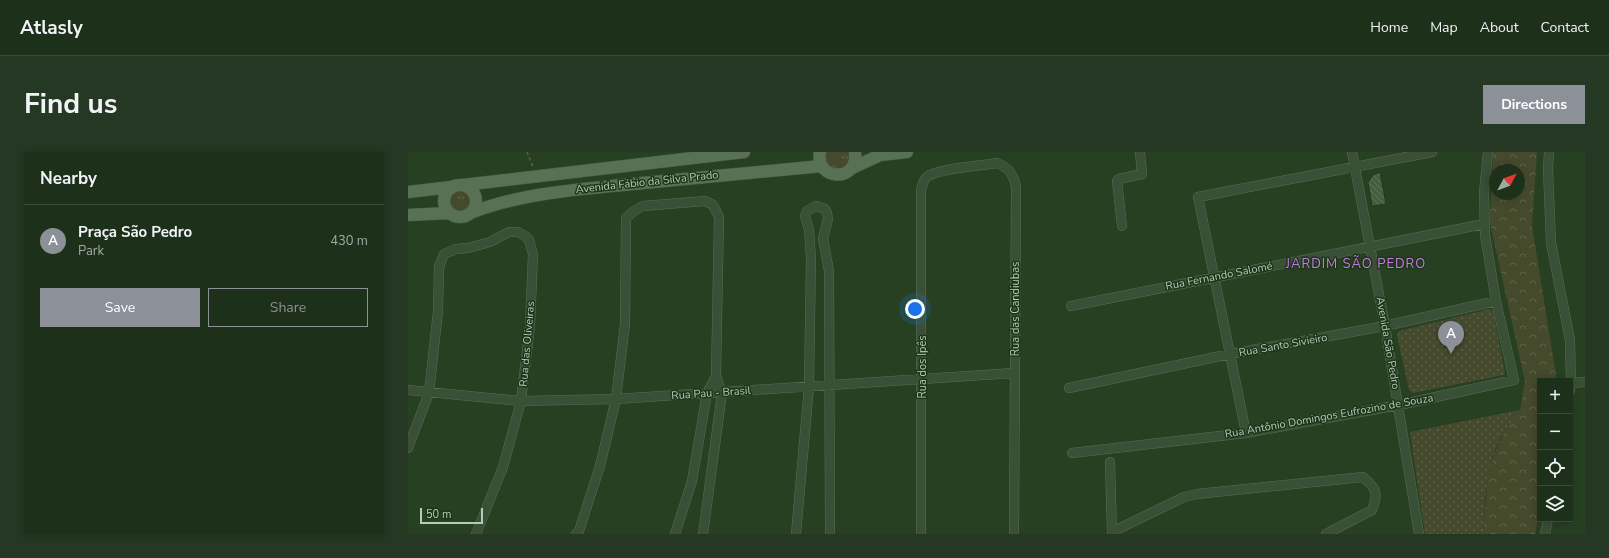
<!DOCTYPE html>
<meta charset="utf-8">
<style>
:root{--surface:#1d301a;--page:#253823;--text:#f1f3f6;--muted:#a0a9a2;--line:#3b4b39;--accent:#8c9099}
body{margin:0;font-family:"Nunito Sans",sans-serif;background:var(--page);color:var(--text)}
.controls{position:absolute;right:12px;bottom:12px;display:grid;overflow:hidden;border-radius:0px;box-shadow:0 2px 10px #0003}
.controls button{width:36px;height:36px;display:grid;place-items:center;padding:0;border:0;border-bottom:1px solid var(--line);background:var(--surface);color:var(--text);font:20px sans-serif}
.compass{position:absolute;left:1081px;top:12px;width:36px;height:36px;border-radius:50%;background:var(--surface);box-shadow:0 2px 10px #0003;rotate:49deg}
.scale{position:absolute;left:12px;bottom:10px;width:63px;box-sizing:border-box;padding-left:4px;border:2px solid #b5cbb2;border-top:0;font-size:11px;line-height:14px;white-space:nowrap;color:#b5cbb2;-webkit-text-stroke:3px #1f351b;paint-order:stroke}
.you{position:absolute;left:507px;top:157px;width:14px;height:14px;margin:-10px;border:3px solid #fff;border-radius:50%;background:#1a73e8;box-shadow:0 0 0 6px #1a73e833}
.badge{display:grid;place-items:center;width:26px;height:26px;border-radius:50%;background:var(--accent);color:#fff;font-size:13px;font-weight:700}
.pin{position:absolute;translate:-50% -33px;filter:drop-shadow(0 1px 2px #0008)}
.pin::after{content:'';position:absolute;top:21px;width:14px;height:12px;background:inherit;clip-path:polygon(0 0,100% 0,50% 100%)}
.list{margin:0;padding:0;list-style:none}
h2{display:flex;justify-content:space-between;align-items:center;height:52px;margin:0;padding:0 16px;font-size:17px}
h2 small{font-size:13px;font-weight:400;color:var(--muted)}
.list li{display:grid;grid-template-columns:26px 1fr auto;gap:12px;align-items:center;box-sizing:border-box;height:72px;padding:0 16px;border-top:1px solid var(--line)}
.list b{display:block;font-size:15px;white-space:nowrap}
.list p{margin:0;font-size:13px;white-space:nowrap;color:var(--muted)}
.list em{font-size:13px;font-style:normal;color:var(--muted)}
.actions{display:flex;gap:8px;padding:12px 16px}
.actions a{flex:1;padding:9px 0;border:1px solid var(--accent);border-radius:0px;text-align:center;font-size:14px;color:var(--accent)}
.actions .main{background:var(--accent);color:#fff}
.icon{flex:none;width:22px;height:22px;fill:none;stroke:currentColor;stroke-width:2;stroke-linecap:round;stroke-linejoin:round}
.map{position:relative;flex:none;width:1177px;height:382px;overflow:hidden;border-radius:0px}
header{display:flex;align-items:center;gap:24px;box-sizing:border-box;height:56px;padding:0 20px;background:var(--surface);border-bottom:1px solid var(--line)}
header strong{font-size:19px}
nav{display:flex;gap:22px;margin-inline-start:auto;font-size:14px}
.intro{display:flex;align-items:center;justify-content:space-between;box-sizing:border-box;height:96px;padding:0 24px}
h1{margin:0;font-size:28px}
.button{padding:10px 18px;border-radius:0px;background:var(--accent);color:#fff;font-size:14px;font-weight:700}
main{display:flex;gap:24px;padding:0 24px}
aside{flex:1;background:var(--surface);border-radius:0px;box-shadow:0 2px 10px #0003}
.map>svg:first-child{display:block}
</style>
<header>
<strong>Atlasly</strong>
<nav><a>Home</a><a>Map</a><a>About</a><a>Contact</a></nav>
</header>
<div class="intro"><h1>Find us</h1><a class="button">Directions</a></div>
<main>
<aside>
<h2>Nearby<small></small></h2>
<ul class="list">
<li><span class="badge">A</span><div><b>Praça São Pedro</b><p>Park</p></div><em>430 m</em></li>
</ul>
<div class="actions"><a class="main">Save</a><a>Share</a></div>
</aside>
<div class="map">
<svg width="1177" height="382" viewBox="0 0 1177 382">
<defs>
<pattern id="grass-tufts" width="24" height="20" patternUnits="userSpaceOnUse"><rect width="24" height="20" fill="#454a2d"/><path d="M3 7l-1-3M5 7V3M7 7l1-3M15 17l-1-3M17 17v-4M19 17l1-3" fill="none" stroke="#5e6349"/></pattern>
<pattern id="forest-crowns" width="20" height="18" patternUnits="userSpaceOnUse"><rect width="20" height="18" fill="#454a2d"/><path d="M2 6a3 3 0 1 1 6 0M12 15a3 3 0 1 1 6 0" fill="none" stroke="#5e6349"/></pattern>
<pattern id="park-dots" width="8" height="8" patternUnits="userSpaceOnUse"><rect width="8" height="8" fill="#454a2d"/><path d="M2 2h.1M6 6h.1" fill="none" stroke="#5e6349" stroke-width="1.8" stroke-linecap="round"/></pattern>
<pattern id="building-back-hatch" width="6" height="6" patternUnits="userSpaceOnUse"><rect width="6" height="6" fill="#435f3e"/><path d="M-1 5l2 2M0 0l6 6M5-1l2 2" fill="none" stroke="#5c7558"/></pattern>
</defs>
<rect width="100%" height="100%" fill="#274022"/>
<path fill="url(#grass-tufts)" d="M418 0H441L443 4 438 15 427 18 418 12Z
M39 49a13 13 0 1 1 26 0a13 13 0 1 1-26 0Z"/>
<path fill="url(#forest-crowns)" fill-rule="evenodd" d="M1085 0H1129L1124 74 1149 229H1132V356L1127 382H1075L1080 324 1086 302 1097 278 1112 258 1117 229 1082 71ZM1087 18H1111V42H1087Z"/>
<path fill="url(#park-dots)" d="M1081 157 1085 159 1097 221 1096 223 1005 241 1001 238 989 183 991 179Z
M1112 258C1107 264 1102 271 1097 278 1078 308 1077 347 1075 382H1017L1002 280Z"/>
<path fill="url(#building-back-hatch)" stroke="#21371d" d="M972 20 978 52 964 54 960 30 965 23Z"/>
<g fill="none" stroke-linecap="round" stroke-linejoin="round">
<defs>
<path id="minor" d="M944 0 977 174 1011 382
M1141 0 1140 17 1143 91 1162 188 1163 231 1162 239
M714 74 709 29 711 27 734 22 732 0
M663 154 1076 72
M1163 231 1177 230
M661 236 822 202 977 174 1088 149
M0 238 113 249 208 247 606 221
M838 281 790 45 1024 0
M0 296 21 241 30 159 31 115 36 102 48 97 60 96 82 90 101 80H110L117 84 121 88 125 102 122 174 113 249 95 315 68 382
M664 301 838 281 991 253 1106 228 1088 149 1077 83 1076 40 1080 0
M702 310 704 382
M704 380 776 345 789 342 955 325C968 336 971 341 964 358L918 382
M168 382 171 379 192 314 208 247 217 172 218 66 226 59 235 54 297 49 305 53 311 65 308 224 314 241 295 382
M267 382 284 329 299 241 308 224
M388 382 401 234 403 106 401 78 397 64 399 59 408 54 417 57 419 61 420 67 415 87 421 119 422 382
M513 382V39C514 34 515 28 519 25 530 16 574 14 589 11 601 16 605 22 608 34L606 382
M1137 382 1140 367"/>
<path id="major" d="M412 0C406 28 451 32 447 0
M444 16 472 3 499 0
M36 49a16 16 0 1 1 32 0a16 16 0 1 1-32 0Z
M55 33 336 0
M0 40 43 35
M65 60C112 42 164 38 214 33 281 26 348 20 414 14
M0 63 41 61"/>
</defs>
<use href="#minor" stroke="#586e54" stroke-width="10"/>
<use href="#major" stroke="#465c42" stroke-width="13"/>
<path stroke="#5b674b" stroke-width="1.5" stroke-dasharray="3 3" stroke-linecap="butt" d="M119 0 125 15"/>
<use href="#minor" stroke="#3a5036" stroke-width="9"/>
<use href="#major" stroke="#587054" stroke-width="12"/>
</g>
<g text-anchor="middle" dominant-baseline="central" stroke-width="3" stroke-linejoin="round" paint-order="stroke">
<g font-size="11" fill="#b5cbb2" stroke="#1f351b">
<text transform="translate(239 30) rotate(-6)">Avenida Fábio da Silva Prado</text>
<text transform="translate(811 124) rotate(-11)">Rua Fernando Salomé</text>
<text transform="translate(607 157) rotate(-90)">Rua das Candiubas</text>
<text transform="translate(980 191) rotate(80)">Avenida São Pedro</text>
<text transform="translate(119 192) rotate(-85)">Rua das Oliveiras</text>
<text transform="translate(875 193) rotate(-10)">Rua Santo Sivieiro</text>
<text transform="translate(514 215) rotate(-90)">Rua dos Ipês</text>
<text transform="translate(303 241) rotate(-4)">Rua Pau - Brasil</text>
<text transform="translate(921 264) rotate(-10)">Rua Antônio Domingos Eufrozino de Souza</text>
</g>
<g font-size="13" letter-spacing="1" fill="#c57be5" stroke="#1f351b">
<text x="948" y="112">JARDIM SÃO PEDRO</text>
</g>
</g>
</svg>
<div class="controls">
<button>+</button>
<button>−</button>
<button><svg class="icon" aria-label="locate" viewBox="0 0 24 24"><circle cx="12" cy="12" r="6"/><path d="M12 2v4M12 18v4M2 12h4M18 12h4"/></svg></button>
<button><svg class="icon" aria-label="layers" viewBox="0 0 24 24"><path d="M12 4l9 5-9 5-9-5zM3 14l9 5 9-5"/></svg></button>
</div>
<svg class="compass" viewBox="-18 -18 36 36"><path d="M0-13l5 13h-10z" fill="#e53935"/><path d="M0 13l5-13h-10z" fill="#a0a9a2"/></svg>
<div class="scale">50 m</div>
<div class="you"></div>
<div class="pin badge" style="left:1043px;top:202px">A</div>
</div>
</main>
